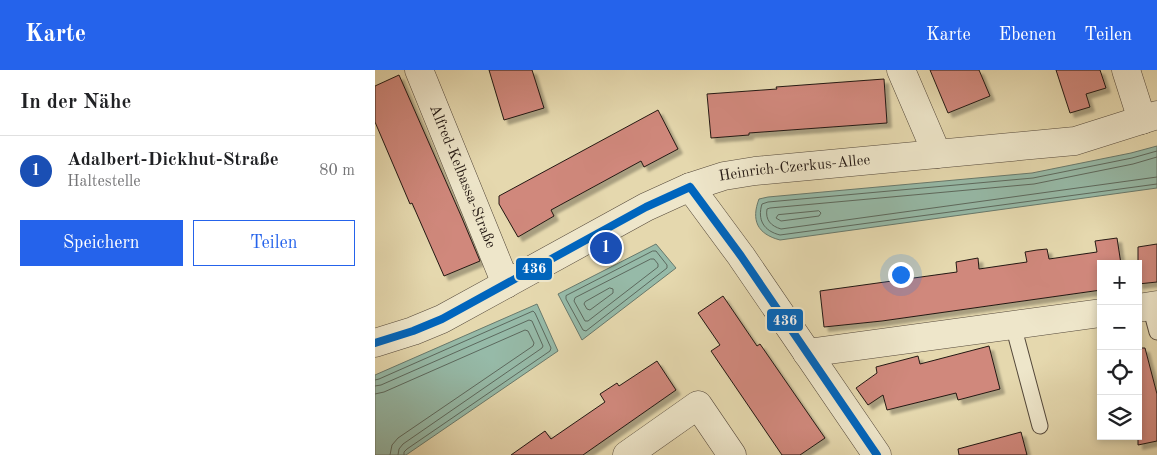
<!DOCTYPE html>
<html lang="de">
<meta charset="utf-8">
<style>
:root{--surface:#fff;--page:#f6f6f6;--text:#202124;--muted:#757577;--line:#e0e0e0;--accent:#2563eb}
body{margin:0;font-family:"Old Standard TT",serif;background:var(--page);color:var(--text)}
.controls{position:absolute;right:15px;bottom:15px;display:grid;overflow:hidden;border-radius:0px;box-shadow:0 2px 8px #0003}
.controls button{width:45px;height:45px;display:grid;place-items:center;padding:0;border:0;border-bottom:1px solid var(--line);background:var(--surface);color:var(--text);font:25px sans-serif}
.you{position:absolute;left:525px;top:204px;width:18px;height:18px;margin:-12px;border:4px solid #fff;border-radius:50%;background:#1a73e8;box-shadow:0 0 0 8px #1a73e833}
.badge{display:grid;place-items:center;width:32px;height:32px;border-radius:50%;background:var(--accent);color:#fff;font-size:16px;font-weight:700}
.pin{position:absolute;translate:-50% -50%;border:2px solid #fff;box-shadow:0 1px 5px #0006}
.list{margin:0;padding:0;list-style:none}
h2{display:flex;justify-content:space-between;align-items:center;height:65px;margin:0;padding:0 20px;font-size:21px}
h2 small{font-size:16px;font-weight:400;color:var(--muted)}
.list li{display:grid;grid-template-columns:32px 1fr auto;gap:15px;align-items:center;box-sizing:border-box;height:70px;padding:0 20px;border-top:1px solid var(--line)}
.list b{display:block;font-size:19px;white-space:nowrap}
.list p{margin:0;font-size:16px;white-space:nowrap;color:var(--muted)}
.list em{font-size:16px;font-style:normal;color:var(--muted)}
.actions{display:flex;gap:10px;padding:15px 20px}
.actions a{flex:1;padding:11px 0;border:1px solid var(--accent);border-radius:0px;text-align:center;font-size:18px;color:var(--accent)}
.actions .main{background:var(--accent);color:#fff}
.icon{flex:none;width:28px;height:28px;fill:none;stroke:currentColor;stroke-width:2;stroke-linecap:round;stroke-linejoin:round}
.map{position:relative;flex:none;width:782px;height:385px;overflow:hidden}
header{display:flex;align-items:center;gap:30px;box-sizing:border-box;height:70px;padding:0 25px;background:var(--accent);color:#fff}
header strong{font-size:24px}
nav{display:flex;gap:28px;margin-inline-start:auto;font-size:18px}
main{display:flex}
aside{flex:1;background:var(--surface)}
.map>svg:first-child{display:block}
</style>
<header>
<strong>Karte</strong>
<nav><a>Karte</a><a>Ebenen</a><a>Teilen</a></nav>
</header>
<main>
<aside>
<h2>In der Nähe<small></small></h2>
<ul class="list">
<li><span class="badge" style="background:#1a4fb4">1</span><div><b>Adalbert-Dickhut-Straße</b><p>Haltestelle</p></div><em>80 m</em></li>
</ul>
<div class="actions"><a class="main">Speichern</a><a>Teilen</a></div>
</aside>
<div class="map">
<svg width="782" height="385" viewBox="0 0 782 385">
<defs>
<filter id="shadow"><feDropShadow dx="4.5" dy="4.5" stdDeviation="1" flood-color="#0004"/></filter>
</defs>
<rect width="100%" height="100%" fill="#e5d8ae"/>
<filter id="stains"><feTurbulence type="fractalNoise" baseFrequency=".004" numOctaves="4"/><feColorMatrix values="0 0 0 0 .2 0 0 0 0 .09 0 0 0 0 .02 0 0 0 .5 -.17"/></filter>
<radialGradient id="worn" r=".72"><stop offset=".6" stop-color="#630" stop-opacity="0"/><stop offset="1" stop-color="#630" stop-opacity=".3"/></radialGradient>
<path fill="#96baa8" stroke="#68796c" d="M782 76V118L405 170C382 164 376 150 384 129L393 127 657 103 756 83Z
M281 174 301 198 207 270 183 224Z
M162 234 183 281 31 385H0V305Z"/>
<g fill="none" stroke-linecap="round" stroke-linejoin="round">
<path stroke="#5c695e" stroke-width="1" d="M782 81 757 88 658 108 393 132 387 134C382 150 389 161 405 165L782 114
M782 87 758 94 659 114 395 138 392 139C390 150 396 156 406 159L782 107
M444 141 446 143 444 146 406 151 401 148 403 145Z
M278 181H281L292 195V198L211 261 208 260 191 229V226Z
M276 189H279L283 194V197L213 251H210L199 231 200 228Z
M235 218 238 219V223L215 240 212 239 209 234 210 232Z
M0 310 4 309 158 241 160 243 176 278 175 281 32 379 29 382V385
M0 316 6 315 154 250 157 251 168 276 167 278 28 374 24 379 23 385
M0 324 9 322 150 260 153 261 159 273 158 276 23 368 17 375 15 385"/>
</g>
<path fill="#d0887b" stroke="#231813" filter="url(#shadow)" d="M114 0H157L169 38 129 50Z
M555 0H604L615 26 573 43Z
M681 0H725L731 18 711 24 715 37 695 43Z
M24 5 87 148 105 191 69 206 37 133 35 134 0 52V16Z
M509 9 512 53 374 63V65L336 68 332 24 402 19 401 17Z
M283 40 303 79 269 97 266 91 176 140 179 146 143 167 124 134V126Z
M742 168 746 194H726V220L507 251 449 257 445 221 582 202 581 192 603 188 604 199 652 192 650 182 662 180 672 179 674 189 722 182 720 171Z
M782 174V212L763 214V177Z
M348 226 382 276 385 274 450 368 425 385H407L336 281 345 275 323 243Z
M614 276 625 319 583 330 581 323 512 340 508 325 493 335 481 318 502 303 501 297 543 286 545 294Z
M763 278H770L782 324V371L763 375Z
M282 291 301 320 208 385H136L170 361 176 369 230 332 225 324 242 313 244 316Z
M646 362 652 385H584L583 379Z"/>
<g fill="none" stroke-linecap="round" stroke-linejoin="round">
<defs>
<path id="service" d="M775 236 782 262
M638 255 665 356"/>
<g id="minor">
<path id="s1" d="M44 0 131 214"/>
<path d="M526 0 562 84"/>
<path d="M751 0 767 50"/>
<path d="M315 117 366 186 502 385"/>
<path d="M763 238 782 235"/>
<path id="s2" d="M0 273 38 261 67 249 271 137 315 117 349 106 380 101 700 71 782 45"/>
<path d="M432 283 726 243"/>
<path d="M252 385 323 335 357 385"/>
</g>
</defs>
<use href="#service" stroke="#54483a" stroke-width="17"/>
<use href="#minor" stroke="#54483a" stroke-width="29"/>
<use href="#service" stroke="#eee6ca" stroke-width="15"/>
<use href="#minor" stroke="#eee6ca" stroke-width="28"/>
<defs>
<path id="bus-1" d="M315 117 366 186 502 385
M0 273 38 261 67 249 271 137 315 117"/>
</defs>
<use href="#bus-1" stroke="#eee6ca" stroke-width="11"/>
<use href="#bus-1" stroke="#0065bd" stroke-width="8"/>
</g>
<g text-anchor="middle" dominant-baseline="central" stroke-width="5" stroke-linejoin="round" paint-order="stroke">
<g font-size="15" fill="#231813" stroke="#eee6ca">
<text stroke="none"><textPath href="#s2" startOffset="459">Heinrich-Czerkus-Allee</textPath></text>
<text stroke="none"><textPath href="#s1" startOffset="115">Alfred-Kelbassa-Straße</textPath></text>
</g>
</g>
<g stroke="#eee6ca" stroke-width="2">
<rect x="140" y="187" width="38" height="24" rx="5" fill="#0065bd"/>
<rect x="391" y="238" width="38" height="24" rx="5" fill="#0065bd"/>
</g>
<g font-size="14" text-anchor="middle" font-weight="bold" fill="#fff">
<text x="159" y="203">436</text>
<text x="410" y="255">436</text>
</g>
<rect width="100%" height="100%" filter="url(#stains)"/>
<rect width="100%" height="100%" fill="url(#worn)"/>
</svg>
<div class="controls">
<button>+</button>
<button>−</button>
<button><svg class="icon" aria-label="locate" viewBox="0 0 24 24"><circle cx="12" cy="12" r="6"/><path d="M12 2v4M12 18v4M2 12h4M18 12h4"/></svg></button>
<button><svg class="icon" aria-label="layers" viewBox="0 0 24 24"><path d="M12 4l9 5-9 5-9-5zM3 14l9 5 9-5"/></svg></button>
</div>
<div class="you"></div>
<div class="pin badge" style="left:231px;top:178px;background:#1a4fb4">1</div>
</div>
</main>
